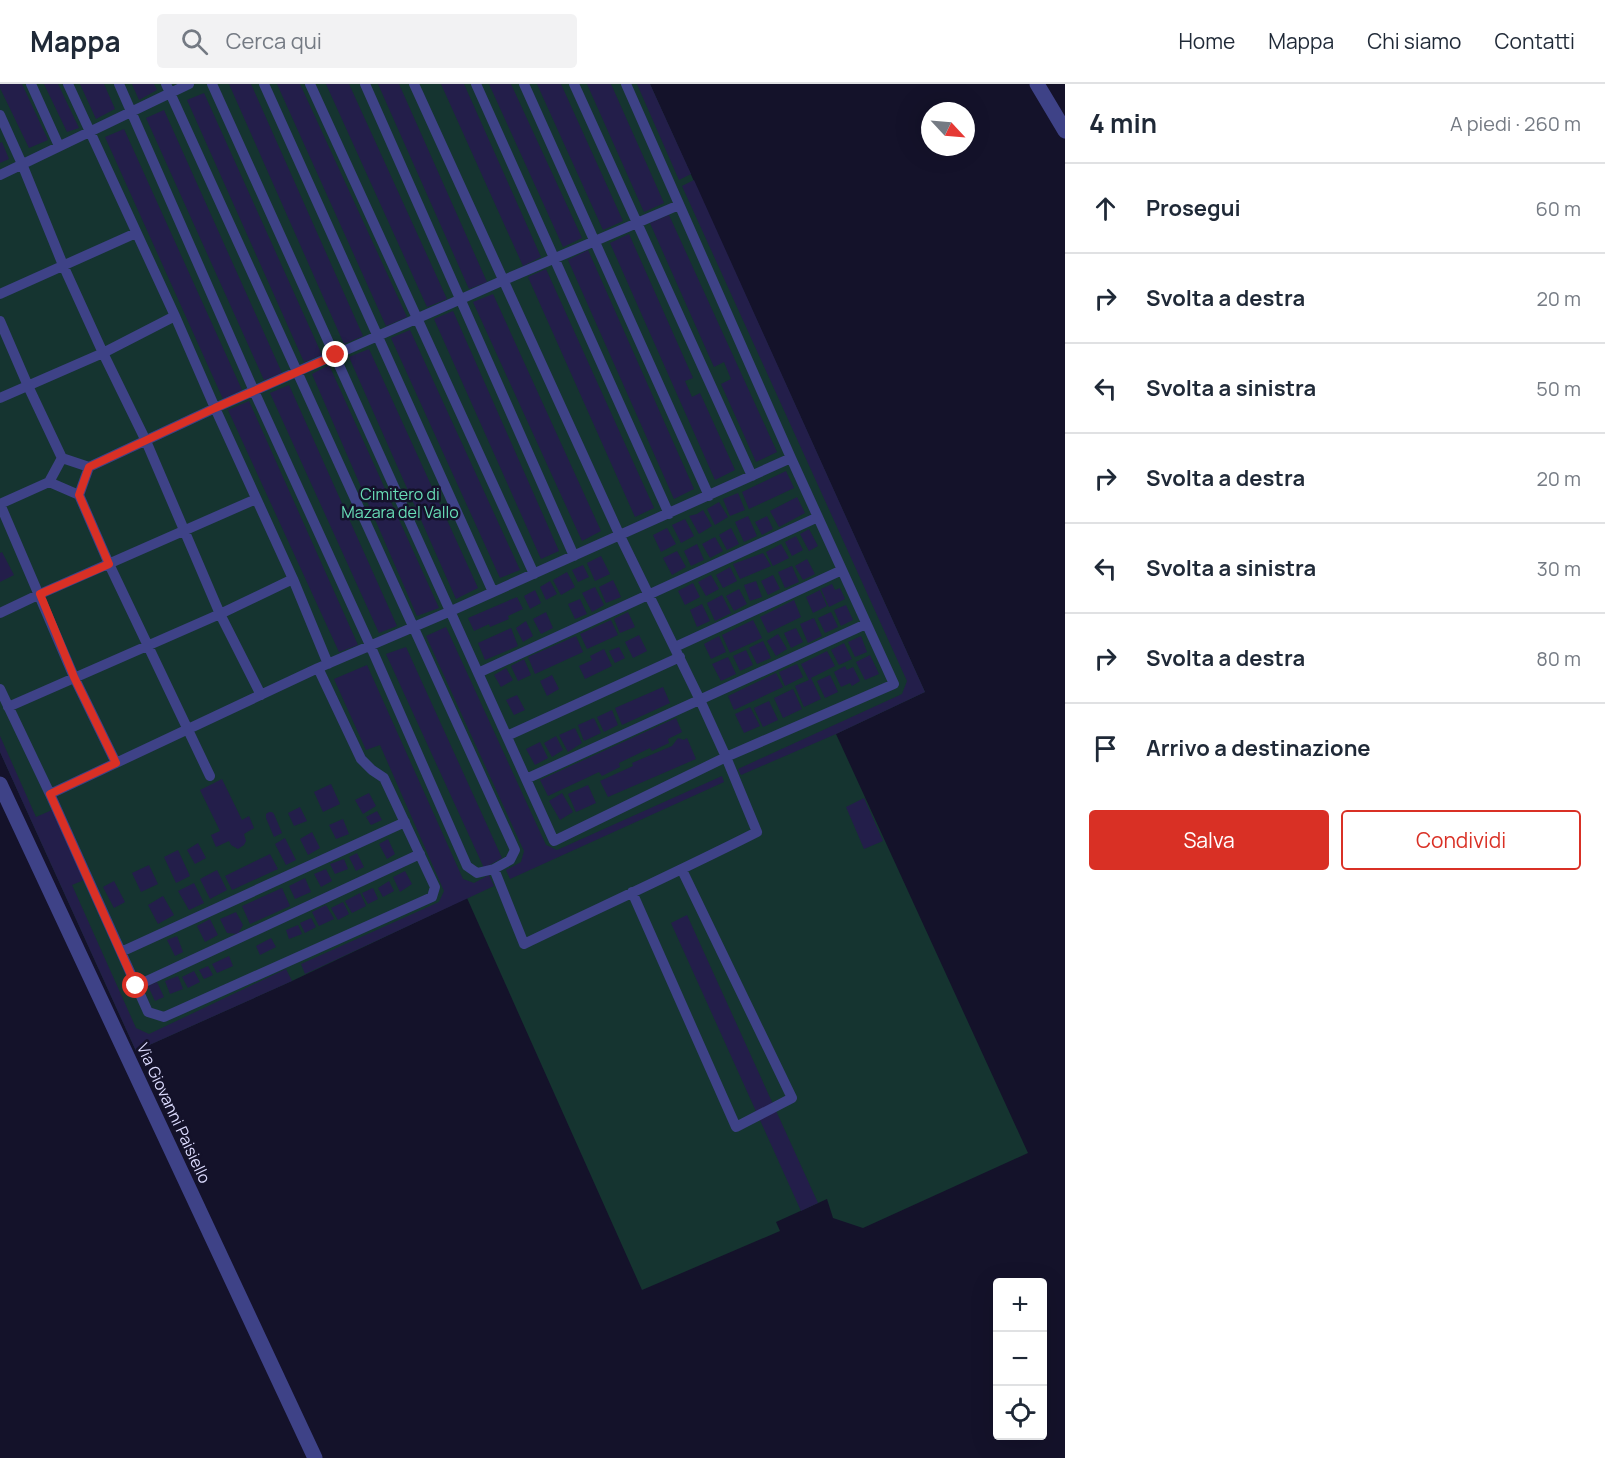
<!DOCTYPE html>
<html lang="it">
<meta charset="utf-8">
<style>
:root{--surface:#fff;--page:#f2f2f3;--text:#1f2937;--muted:#747a83;--line:#e0e1e3;--accent:#d93025}
body{margin:0;font-family:Manrope,sans-serif;background:var(--page);color:var(--text)}
.controls{position:absolute;right:18px;bottom:18px;display:grid;overflow:hidden;border-radius:6px;box-shadow:0 6px 24px #0002}
.controls button{width:54px;height:54px;display:grid;place-items:center;padding:0;border:0;border-bottom:2px solid var(--line);background:var(--surface);color:var(--text);font:30px sans-serif}
.compass{position:absolute;left:921px;top:18px;width:54px;height:54px;border-radius:50%;background:var(--surface);box-shadow:0 6px 24px #0002;rotate:116deg}
.stop{position:absolute;width:18px;height:18px;margin:-14px;border:4px solid #d93025;border-radius:50%;background:#fff}
.stop.end{background:#d93025;border-color:#fff;box-shadow:0 2px 6px #0008}
.list{margin:0;padding:0;list-style:none}
h2{display:flex;justify-content:space-between;align-items:center;height:78px;margin:0;padding:0 24px;font-size:26px}
h2 small{font-size:20px;font-weight:400;color:var(--muted)}
.list li{display:grid;grid-template-columns:39px 1fr auto;gap:18px;align-items:center;box-sizing:border-box;height:90px;padding:0 24px;border-top:2px solid var(--line)}
.list b{display:block;font-size:22px;white-space:nowrap}
.list em{font-size:20px;font-style:normal;color:var(--muted)}
.actions{display:flex;gap:12px;padding:18px 24px}
.actions a{flex:1;padding:14px 0;border:2px solid var(--accent);border-radius:6px;text-align:center;font-size:21px;color:var(--accent)}
.actions .main{background:var(--accent);color:#fff}
.icon{flex:none;width:33px;height:33px;fill:none;stroke:currentColor;stroke-width:2;stroke-linecap:round;stroke-linejoin:round}
.map{position:relative;flex:none;width:1065px;height:1374px;overflow:hidden}
header{display:flex;align-items:center;gap:36px;box-sizing:border-box;height:84px;padding:0 30px;background:var(--surface);border-bottom:2px solid var(--line)}
header strong{font-size:28px}
nav{display:flex;gap:33px;margin-inline-start:auto;font-size:21px}
.search{width:420px;height:54px;background:var(--page);display:flex;align-items:center;gap:15px;box-sizing:border-box;padding:0 21px;border-radius:6px;color:var(--muted);font-size:22px}
main{display:flex}
aside{flex:1;background:var(--surface)}
.map>svg:first-child{display:block}
</style>
<header>
<strong>Mappa</strong>
<div class="search"><svg class="icon" aria-label="search" viewBox="0 0 24 24"><circle cx="10" cy="10" r="6"/><path d="M15 15l6 6"/></svg>Cerca qui</div>
<nav><a>Home</a><a>Mappa</a><a>Chi siamo</a><a>Contatti</a></nav>
</header>
<main>
<div class="map">
<svg width="1065" height="1374" viewBox="0 0 1065 1374">
<rect width="100%" height="100%" fill="#14122a"/>
<path fill="#153430" d="M0 0H650L925 608 836 650 1028 1069 863 1144 833 1134 827 1115 776 1138 780 1147 642 1206 467 814 292 897 136 967 0 668Z"/>
<path fill="#231e4a" d="M0 0H22L48 56 29 64 0 4Z
M44 0H58L79 44 67 48Z
M80 0H104L115 25 96 35Z
M132 0H154L157 6 139 16Z
M229 0H251L363 252 344 260Z
M277 0H300L407 233 386 242Z
M326 0H349L447 215 427 223Z
M378 0H399L487 198 469 205Z
M441 0H464L541 173 523 182Z
M489 0H511L582 154 563 163Z
M537 0H561L623 137 603 146Z
M587 0H611L664 119 644 128Z
M637 0H650L691 90 679 96Z
M204 9 322 271 304 278 187 16Z
M164 26 282 289 264 296 146 34Z
M124 45 242 306 223 315 105 53Z
M2 58 9 75 0 79V59Z
M694 96 925 608 836 650 741 691 738 685 902 610 907 597 682 102Z
M669 131 777 368 756 378 721 300 731 295 724 278 714 283 650 139Z
M629 150 693 294 685 297 692 313 700 309 735 386 715 396 610 159Z
M588 166 694 405 674 415 568 176Z
M546 185 654 424 635 433 528 193Z
M493 210 601 447 582 457 473 218Z
M453 227 559 467 541 475 434 235Z
M410 246 520 486 500 494 391 254Z
M369 265 478 504 456 515 349 273Z
M329 281 439 524 417 532 312 290Z
M289 301 397 542 379 549 270 309Z
M249 317 358 561 339 568 228 326Z
M786 387 794 404 749 425 742 408Z
M738 409 745 426 730 432 723 415Z
M797 413 805 429 779 443 770 427Z
M719 418 728 433 715 441 707 425Z
M703 426 712 442 699 450 689 432 697 430Z
M748 432 757 452 744 458 735 438Z
M767 432 773 445 762 451 755 438Z
M685 435 694 452 681 459 672 441Z
M667 444 676 460 661 468 653 451Z
M731 444 739 460 727 466 719 451Z
M809 445 818 462 809 467 800 450Z
M796 452 803 466 792 472 785 458Z
M715 453 723 467 710 474 702 460Z
M697 460 704 476 691 482 684 467Z
M781 460 789 474 773 482 766 468Z
M677 467 686 483 672 491 663 474Z
M2 468 14 491 0 498V469Z
M763 469 771 482 740 495 733 480Z
M601 472 610 490 595 497 587 479Z
M807 475 815 490 803 496 795 482Z
M583 481 589 493 578 498 572 486Z
M792 482 799 498 785 504 778 488Z
M730 483 737 497 723 504 716 491Z
M567 488 575 503 561 511 553 496Z
M711 491 719 505 706 512 698 498Z
M773 491 780 505 768 511 761 497Z
M613 496 621 513 606 519 599 503Z
M550 497 557 510 546 516 540 503Z
M756 497 762 513 750 517 744 501Z
M693 499 700 513 685 521 678 507Z
M832 500 835 506 840 504 845 515 829 523 821 505Z
M595 503 604 521 592 528 582 509Z
M739 505 747 520 734 527 726 512Z
M535 506 541 519 530 525 524 512Z
M820 506 827 522 813 529 806 513Z
M722 511 731 529 715 537 707 519Z
M517 513 523 525 508 532 509 535 490 543 489 540 474 547 468 534Z
M580 515 587 530 575 535 568 520Z
M794 516 801 533 768 549 760 533Z
M702 520 710 537 697 543 690 526Z
M846 521 853 536 841 542 834 526Z
M546 528 553 544 541 550 533 535Z
M628 528 635 543 620 549 614 535Z
M831 528 838 543 825 549 818 534Z
M814 534 822 552 808 559 800 540Z
M611 536 618 551 587 565 580 550Z
M753 536 762 554 730 569 722 551Z
M526 537 533 552 523 558 516 544Z
M446 543 546 761 557 766 722 692 724 698 510 795 506 786 521 778 524 767 426 552Z
M511 544 518 562 485 576 478 559Z
M796 544 803 558 791 564 784 549Z
M778 550 787 565 776 572 767 557Z
M639 551 647 567 633 574 625 558Z
M576 552 583 568 535 590 528 573Z
M719 552 726 568 711 575 704 560Z
M861 552 867 568 855 573 848 558Z
M763 557 771 574 757 580 749 564Z
M844 559 852 575 839 581 831 566Z
M406 563 502 774 484 784 386 570Z
M619 563 625 574 615 579 609 567Z
M604 565 612 582 585 595 579 582 592 576 590 572Z
M746 566 753 581 740 587 733 572Z
M827 567 835 582 811 594 821 615 804 623 795 602 809 596 801 580Z
M870 571 879 590 865 596 856 578Z
M728 573 736 590 721 597 712 580Z
M524 575 531 591 518 597 511 582Z
M797 580 803 593 785 602 779 588Z
M367 581 463 795 474 799 489 791 494 802 305 890 301 880 439 818 444 807 380 661 366 666 334 595Z
M845 582 847 586 853 583 860 597 852 602 850 599 841 603 834 588Z
M506 584 513 596 501 603 494 591Z
M776 589 783 603 734 626 728 612Z
M552 591 559 605 547 612 540 597Z
M830 591 838 608 825 614 817 597Z
M663 603 670 619 622 641 615 624Z
M793 605 802 625 783 634 774 614Z
M517 611 525 626 514 631 506 616Z
M769 617 778 636 763 643 754 624Z
M750 623 760 642 744 649 735 630Z
M612 626 618 641 604 648 597 633Z
M594 634 601 649 584 657 578 641Z
M676 634 682 648 668 655 669 659 652 667 650 664 619 679 620 683 602 692 599 688 548 712 540 696Z
M575 644 582 659 568 668 559 651Z
M0 652 36 733 52 726 84 796 72 801 136 944 149 950 286 885 292 897 136 967 0 668Z
M556 652 563 666 552 673 544 659Z
M678 654 684 656 687 654 696 675 608 713 600 697 633 682 632 679 672 662Z
M540 658 548 674 535 681 526 665Z
M222 695 242 736 249 732 254 744 244 750 246 757 244 761 238 765 231 761 229 757 216 763 211 751 220 747 200 706Z
M331 700 340 720 323 728 314 708Z
M588 701 596 719 576 728 568 710Z
M369 709 376 722 363 730 355 716Z
M562 709 573 728 560 736 549 717Z
M864 714 883 757 864 765 846 723Z
M300 723 307 737 294 742 288 729Z
M377 727 382 736 371 741 366 733Z
M269 728H272L274 730 282 749 274 753 266 734V730Z
M343 735 349 750 336 755 329 741Z
M312 748 320 764 308 771 300 755Z
M285 754 296 776 286 781 275 760Z
M388 755 395 770 387 775 379 760Z
M198 759 206 774 195 780 187 766Z
M178 766 190 792 176 799 164 773Z
M357 769 364 783 356 787 349 773Z
M270 770 278 785 232 806 225 792Z
M344 775 348 785 335 790 330 780Z
M149 781 158 800 141 808 132 789Z
M326 785 332 797 321 803 314 790Z
M217 786 227 806 210 815 200 795Z
M405 787 412 800 400 808 393 793Z
M305 794 311 808 295 815 289 802Z
M114 797 125 818 114 824 103 803Z
M389 797 394 807 383 813 378 804Z
M194 799 204 819 189 826 178 807Z
M282 804 290 822 250 840 242 822Z
M373 804 378 815 368 820 362 809Z
M360 809 366 822 352 829 345 817Z
M163 812 174 831 158 840 148 821Z
M343 818 349 830 338 836 331 824Z
M326 821 334 835 319 842 312 828Z
M236 828 243 841 238 850 227 849 220 835Z
M687 831 818 1119 801 1127 671 839Z
M311 834 316 843 305 849 300 839Z
M210 835 218 851 205 858 197 842Z
M298 841 302 850 289 855 286 846Z
M177 852 183 868 175 872 167 856Z
M271 854 276 863 260 871 256 862Z
M229 872 233 882 217 889 212 880Z
M208 882 213 891 204 895 199 886Z
M194 887 200 898 188 904 182 893Z
M178 892 183 905 170 910 165 897Z
M157 898 164 913 155 917 148 902Z"/>
<g fill="none" stroke-linecap="round" stroke-linejoin="round">
<path stroke="#3e4287" stroke-width="10" d="M31 0 59 62
M68 0 175 232 215 324 293 495 328 580
M119 0 254 307 370 561 467 782 477 789 494 785 510 776 515 766 166 0
M212 0 554 757 726 673 894 600 791 374 626 0
M264 0 493 508
M310 0 534 490
M365 0 574 472
M414 0 620 452 700 616 726 673 757 748C680 787 601 823 524 860L494 785
M476 0 669 430
M524 0 709 412
M574 0 752 392
M0 31 22 80 63 181 103 269 146 357 220 530 261 611
M0 91 189 0
M0 210 136 149
M0 237 28 302 62 374
M0 314 103 269 175 232
M89 383 215 324 504 196 679 121
M79 411 109 480 210 692
M0 420 74 593 116 679
M0 420 49 398 62 374 89 383 79 411 49 398
M0 529 40 510 256 415
M675 563 842 486
M478 589 818 433
M0 605 50 710 148 928 164 933 432 813 435 803 384 694 372 686 361 675 318 584
M8 623 220 530 293 495
M507 652 680 573
M526 695 866 540
M50 710 318 584 451 527 791 374
M632 808 736 1043 792 1014 682 786
M121 868 405 738
M136 902 420 770"/>
<path stroke="#3e4287" stroke-width="15" d="M1037 0 1065 47
M0 700 315 1374"/>
</g>
<g fill="none" stroke-linecap="round" stroke-linejoin="round">
<path stroke="#d93025" stroke-width="8" d="M136 902 50 710 116 679 74 593 40 510 109 480 79 411 89 383 215 324 336 271"/>
</g>
<g text-anchor="middle" dominant-baseline="central" stroke-width="5" stroke-linejoin="round" paint-order="stroke">
<g font-size="16" fill="#68ddb6" stroke="#14122a">
<text x="400" y="410">Cimitero di<tspan x="400" dy="18">Mazara del Vallo</tspan></text>
</g>
<g font-size="16" fill="#dcdbfe" stroke="#14122a">
<text transform="translate(174 1029) rotate(65)">Via Giovanni Paisiello</text>
</g>
</g>
</svg>
<div class="controls">
<button>+</button>
<button>−</button>
<button><svg class="icon" aria-label="locate" viewBox="0 0 24 24"><circle cx="12" cy="12" r="6"/><path d="M12 2v4M12 18v4M2 12h4M18 12h4"/></svg></button>
</div>
<svg class="compass" viewBox="-18 -18 36 36"><path d="M0-13l5 13h-10z" fill="#e53935"/><path d="M0 13l5-13h-10z" fill="#747a83"/></svg>
<div class="stop" style="left:136px;top:902px"></div>
<div class="stop end" style="left:336px;top:271px"></div>
</div>
<aside>
<h2>4 min<small>A piedi · 260 m</small></h2>
<ul class="list">
<li><svg class="icon" aria-label="ahead" viewBox="0 0 24 24"><path d="M12 20V5M6 11l6-6 6 6"/></svg><div><b>Prosegui</b></div><em>60 m</em></li>
<li><svg class="icon" aria-label="right" viewBox="0 0 24 24"><path d="M7 20v-9h11M14 6l5 5-5 5"/></svg><div><b>Svolta a destra</b></div><em>20 m</em></li>
<li><svg class="icon" aria-label="left" viewBox="0 0 24 24"><path d="M17 20v-9H6M10 6l-5 5 5 5"/></svg><div><b>Svolta a sinistra</b></div><em>50 m</em></li>
<li><svg class="icon" aria-label="right" viewBox="0 0 24 24"><path d="M7 20v-9h11M14 6l5 5-5 5"/></svg><div><b>Svolta a destra</b></div><em>20 m</em></li>
<li><svg class="icon" aria-label="left" viewBox="0 0 24 24"><path d="M17 20v-9H6M10 6l-5 5 5 5"/></svg><div><b>Svolta a sinistra</b></div><em>30 m</em></li>
<li><svg class="icon" aria-label="right" viewBox="0 0 24 24"><path d="M7 20v-9h11M14 6l5 5-5 5"/></svg><div><b>Svolta a destra</b></div><em>80 m</em></li>
<li><svg class="icon" aria-label="arrive" viewBox="0 0 24 24"><path d="M6 21V4h12l-3 4 3 4H6"/></svg><div><b>Arrivo a destinazione</b></div></li>
</ul>
<div class="actions"><a class="main">Salva</a><a>Condividi</a></div>
</aside>
</main>
